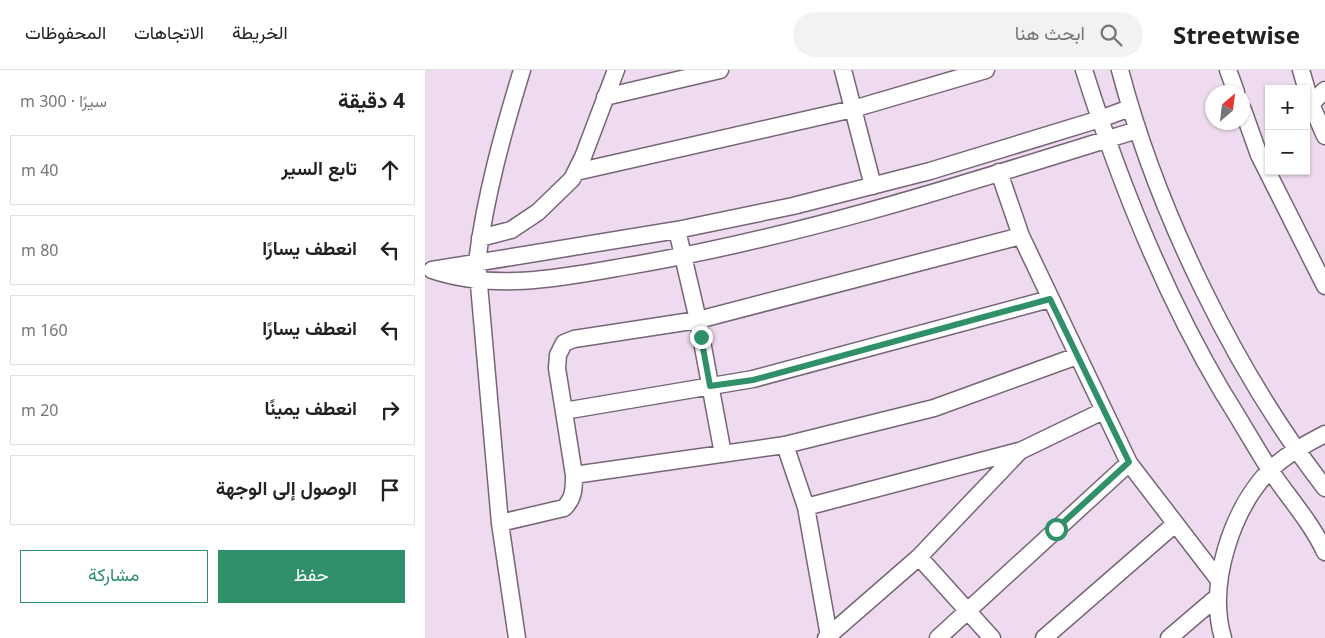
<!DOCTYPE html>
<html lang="ar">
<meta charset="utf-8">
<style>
:root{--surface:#fff;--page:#f2f2f2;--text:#222;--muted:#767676;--line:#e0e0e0;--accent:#309069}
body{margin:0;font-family:"Noto Sans",Vazirmatn,sans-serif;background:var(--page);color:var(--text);direction:rtl}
.controls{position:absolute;right:15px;top:15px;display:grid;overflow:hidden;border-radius:0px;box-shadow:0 1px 4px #0004}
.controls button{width:45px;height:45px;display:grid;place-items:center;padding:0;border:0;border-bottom:1px solid var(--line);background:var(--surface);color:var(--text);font:25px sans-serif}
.compass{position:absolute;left:780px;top:15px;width:45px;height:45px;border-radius:50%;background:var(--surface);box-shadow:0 1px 4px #0004;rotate:28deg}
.stop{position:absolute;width:15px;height:15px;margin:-11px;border:4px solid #309069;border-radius:50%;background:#fff}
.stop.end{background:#309069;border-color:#fff;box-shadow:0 1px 5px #0008}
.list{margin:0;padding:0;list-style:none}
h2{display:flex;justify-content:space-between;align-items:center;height:65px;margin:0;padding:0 20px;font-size:21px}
h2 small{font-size:16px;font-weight:400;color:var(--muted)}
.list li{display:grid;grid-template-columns:32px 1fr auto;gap:15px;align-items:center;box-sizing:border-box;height:70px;margin:0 10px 10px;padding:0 10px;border:1px solid var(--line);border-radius:0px}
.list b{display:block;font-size:19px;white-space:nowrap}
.list em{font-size:16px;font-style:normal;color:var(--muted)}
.actions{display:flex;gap:10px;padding:15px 20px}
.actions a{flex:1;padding:11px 0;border:1px solid var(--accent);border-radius:0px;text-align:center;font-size:18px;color:var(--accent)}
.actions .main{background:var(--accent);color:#fff}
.icon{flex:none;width:28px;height:28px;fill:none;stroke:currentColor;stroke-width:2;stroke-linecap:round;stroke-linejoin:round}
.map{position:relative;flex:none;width:900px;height:568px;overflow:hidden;direction:ltr}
header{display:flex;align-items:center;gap:30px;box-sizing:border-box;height:70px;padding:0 25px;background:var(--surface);border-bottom:1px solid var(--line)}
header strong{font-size:24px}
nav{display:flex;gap:28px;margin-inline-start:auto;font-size:18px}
.search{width:350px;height:45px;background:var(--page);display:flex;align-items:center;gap:12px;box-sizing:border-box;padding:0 18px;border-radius:28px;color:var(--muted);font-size:19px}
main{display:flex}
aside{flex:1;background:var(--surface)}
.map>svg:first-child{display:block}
</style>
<header>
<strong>Streetwise</strong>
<div class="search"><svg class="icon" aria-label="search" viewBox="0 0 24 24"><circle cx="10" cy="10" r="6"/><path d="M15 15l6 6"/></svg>ابحث هنا</div>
<nav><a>الخريطة</a><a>الاتجاهات</a><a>المحفوظات</a></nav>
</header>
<main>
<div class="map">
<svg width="900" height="568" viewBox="0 0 900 568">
<rect width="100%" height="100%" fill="#efdbef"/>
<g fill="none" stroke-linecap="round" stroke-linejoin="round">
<defs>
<path id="minor" d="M418 0 448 116
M659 0C694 111 738 222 798 323 814 348 829 375 845 400 863 427 886 452 900 482
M695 0C732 141 810 302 900 418
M803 0 811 22
M876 0 886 34 900 66
M180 27 295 0
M886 34 900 20
M818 40 834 85 900 216
M151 102 428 39 561 0
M574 102 596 166 704 393 793 509
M252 160 273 250 298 384
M55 168 86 160 113 142 147 109 158 87 191 0
M7 200C68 221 135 208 197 197 372 168 543 113 712 60
M7 200 252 160 368 136 505 101 675 49 705 38
M139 341 328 309 625 229
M360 375 381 437 404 566
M149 405 360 375 509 338 652 286
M381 437 594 381
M75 453 139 438C149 428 149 419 149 405L132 298 133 285 139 273 149 269 273 250 596 166
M494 487 567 568
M92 568 75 453 52 192C60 127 78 62 97 0
M401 568 494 487 595 381 678 341
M513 568 704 393
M619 568 750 454
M744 568 792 527
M798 568C782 514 807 438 846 399 862 384 881 374 900 364"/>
</defs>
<use href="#minor" stroke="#776577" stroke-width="19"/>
<use href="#minor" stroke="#fff" stroke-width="16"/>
</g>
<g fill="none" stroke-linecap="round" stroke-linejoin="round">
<path stroke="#309069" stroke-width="6" d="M276 267 285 316 328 310 625 229 704 392 631 459"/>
</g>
</svg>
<div class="controls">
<button>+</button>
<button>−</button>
</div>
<svg class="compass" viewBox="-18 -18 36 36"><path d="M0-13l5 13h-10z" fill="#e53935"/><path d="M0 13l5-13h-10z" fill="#767676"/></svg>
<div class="stop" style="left:631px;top:459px"></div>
<div class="stop end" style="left:276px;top:267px"></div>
</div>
<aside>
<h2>4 دقيقة<small>سيرًا · 300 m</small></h2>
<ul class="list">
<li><svg class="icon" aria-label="ahead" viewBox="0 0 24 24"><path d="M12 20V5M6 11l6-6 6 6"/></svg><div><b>تابع السير</b></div><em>40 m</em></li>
<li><svg class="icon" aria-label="left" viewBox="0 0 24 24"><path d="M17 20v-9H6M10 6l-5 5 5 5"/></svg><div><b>انعطف يسارًا</b></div><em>80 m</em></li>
<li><svg class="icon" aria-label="left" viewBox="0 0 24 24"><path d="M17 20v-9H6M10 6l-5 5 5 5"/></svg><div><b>انعطف يسارًا</b></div><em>160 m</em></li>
<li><svg class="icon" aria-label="right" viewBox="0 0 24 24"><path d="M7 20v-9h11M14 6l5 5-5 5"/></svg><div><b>انعطف يمينًا</b></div><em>20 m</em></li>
<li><svg class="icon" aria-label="arrive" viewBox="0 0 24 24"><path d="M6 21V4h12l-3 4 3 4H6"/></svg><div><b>الوصول إلى الوجهة</b></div></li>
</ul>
<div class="actions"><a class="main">حفظ</a><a>مشاركة</a></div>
</aside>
</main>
